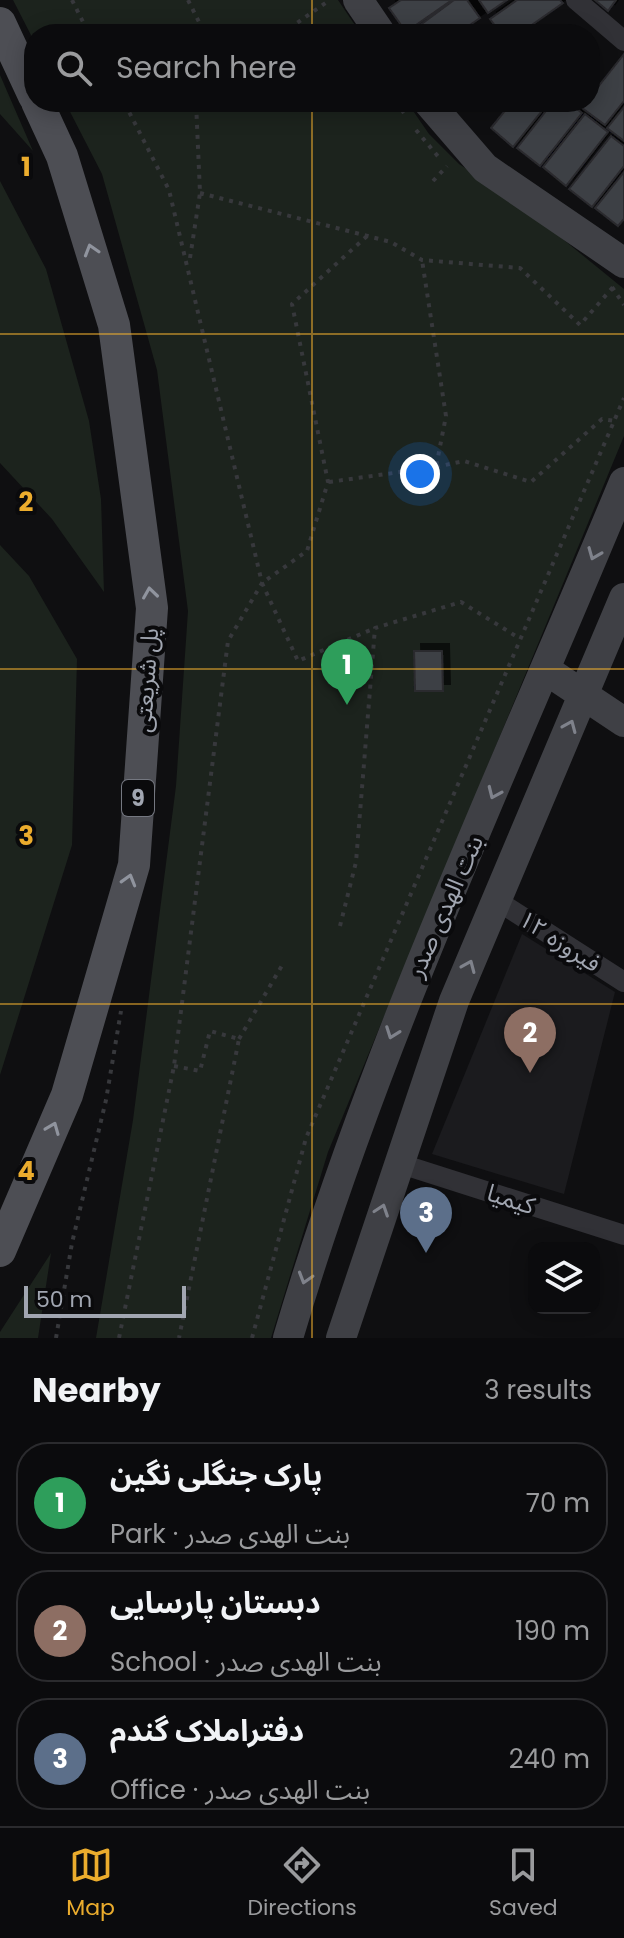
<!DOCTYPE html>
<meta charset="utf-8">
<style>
:root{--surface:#0b0b0d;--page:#141416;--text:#f1f3f6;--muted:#9a9b9d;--line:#2b2b2e;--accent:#ebac2d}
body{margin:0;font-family:Poppins,"Noto Sans Arabic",sans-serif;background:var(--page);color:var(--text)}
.controls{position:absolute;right:24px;bottom:24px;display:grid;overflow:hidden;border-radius:16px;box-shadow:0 4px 20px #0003}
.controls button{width:72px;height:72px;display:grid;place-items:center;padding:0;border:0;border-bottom:2px solid var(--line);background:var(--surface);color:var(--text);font:40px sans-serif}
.scale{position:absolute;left:24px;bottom:20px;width:162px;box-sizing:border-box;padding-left:8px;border:4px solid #a1a6b1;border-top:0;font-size:22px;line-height:28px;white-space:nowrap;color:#a1a6b1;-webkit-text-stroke:6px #0a0a0c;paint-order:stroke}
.you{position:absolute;left:420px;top:474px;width:28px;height:28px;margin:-20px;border:6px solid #fff;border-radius:50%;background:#1a73e8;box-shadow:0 0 0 12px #1a73e833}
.badge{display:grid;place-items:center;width:52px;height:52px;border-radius:50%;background:var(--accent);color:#fff;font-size:26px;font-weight:700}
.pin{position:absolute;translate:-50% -66px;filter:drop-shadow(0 2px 4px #0008)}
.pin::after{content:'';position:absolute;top:42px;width:28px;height:24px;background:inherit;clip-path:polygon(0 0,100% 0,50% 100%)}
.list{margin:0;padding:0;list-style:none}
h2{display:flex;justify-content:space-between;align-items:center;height:104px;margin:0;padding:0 32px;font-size:34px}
h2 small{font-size:26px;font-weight:400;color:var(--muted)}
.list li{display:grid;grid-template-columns:52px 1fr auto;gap:24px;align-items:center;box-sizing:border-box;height:112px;margin:0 16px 16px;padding:0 16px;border:2px solid var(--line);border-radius:32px}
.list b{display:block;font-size:30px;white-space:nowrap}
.list p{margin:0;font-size:26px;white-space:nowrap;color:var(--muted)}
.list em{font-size:26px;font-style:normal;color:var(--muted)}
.icon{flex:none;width:44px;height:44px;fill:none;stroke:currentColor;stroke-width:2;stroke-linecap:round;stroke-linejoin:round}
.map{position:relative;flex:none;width:624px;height:1338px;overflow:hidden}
.search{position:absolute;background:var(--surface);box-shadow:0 4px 20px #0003;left:24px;right:24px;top:24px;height:88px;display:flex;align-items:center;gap:20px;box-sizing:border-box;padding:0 28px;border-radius:32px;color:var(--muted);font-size:30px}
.sheet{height:488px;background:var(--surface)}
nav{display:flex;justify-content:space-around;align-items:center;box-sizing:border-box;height:112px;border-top:2px solid var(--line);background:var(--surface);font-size:22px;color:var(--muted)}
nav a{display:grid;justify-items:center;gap:4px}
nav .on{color:var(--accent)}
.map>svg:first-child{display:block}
</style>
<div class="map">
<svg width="624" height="1338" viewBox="0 0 624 1338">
<defs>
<filter id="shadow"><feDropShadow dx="7" dy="-7" stdDeviation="0" flood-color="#0009"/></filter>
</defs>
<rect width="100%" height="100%" fill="#0f0f11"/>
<path fill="#1b1b1e" d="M522 934 615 992 564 1194 432 1154Z"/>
<path fill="#1c231d" d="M13 0H338L361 34H34V41Z
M0 75 33 151 0 114Z
M65 102H407L429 134 459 164 521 205 624 289V436L328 1152 271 1338H96L133 1120 176 786 188 611 157 370 102 174Z
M0 181 46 269 89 421 101 499 104 592 52 519 0 463Z
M0 545 29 576 77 659 72 845 0 1075Z
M51 1253 38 1338H0V1332Z"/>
<path fill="#3e3f44" stroke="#29292d" stroke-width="2" filter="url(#shadow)" d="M401 0H452L406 32 389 8Z
M454 0H467L480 18 457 34H408Z
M479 0H507L488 13Z
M517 0H560L563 3 519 34H501L490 19Z
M595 0H616L608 11Z
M624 54V101L605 125 582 108 590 102V97Z
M512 102H549L513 147 491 128Z
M553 102H568L582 113 540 166 517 148Z
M624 107V141L607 128Z
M585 114 608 132 566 186 543 167Z
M611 136 624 146V166L592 207 569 189Z
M624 172V219L618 226 595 208Z
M414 651H442L443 691H415Z"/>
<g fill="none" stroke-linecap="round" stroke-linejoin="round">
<path stroke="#37383c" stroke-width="4" stroke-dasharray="4 6" stroke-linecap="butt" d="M72 0 89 34
M188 0 205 34
M281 34 327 2
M396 102 404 113
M416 130 441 160
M433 181 447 166
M200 193 391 242 422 260 520 268 580 325 613 287
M367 236 292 304 328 482 307 551 262 583 298 661 375 628
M190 258 200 193 196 102
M612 287 624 305
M436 467 464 461 531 482 602 419 615 421
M329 482 436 467 446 416 422 260
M340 926 356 862 375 628 461 602 519 638
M239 1039 284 962
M174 1066 200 1071 210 1031 239 1039 179 1338
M56 1338 72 1243 106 1100 121 1011
M119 1338 174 1066 228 641 262 583 169 190 124 102
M252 1338 306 1138 624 398"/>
<path stroke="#313136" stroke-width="20" d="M576 0 624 41
M496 900 624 982
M398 1163 624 1235"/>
<path stroke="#3f4045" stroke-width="30" d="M358 0 381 34
M428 102 485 168 624 263
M546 670 624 722
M288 1338C375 1043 507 765 624 482
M341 1338 454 1001 624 598"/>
<path stroke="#4d4e54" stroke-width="32" d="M0 23 34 96
M0 1251 67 1095 134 865 152 608 114 325 62 156 37 102"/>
</g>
<defs><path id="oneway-chevron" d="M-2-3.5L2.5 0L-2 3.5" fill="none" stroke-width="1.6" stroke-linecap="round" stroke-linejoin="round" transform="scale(2)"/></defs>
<g stroke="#90949e">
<use href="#oneway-chevron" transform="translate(91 250) rotate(-107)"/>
<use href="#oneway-chevron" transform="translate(150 593) rotate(-98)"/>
<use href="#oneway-chevron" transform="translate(129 880) rotate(-74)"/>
<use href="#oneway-chevron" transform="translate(53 1128) rotate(-68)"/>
</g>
<g stroke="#7f828b">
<use href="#oneway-chevron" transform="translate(594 554) rotate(112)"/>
<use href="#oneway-chevron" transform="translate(570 726) rotate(-67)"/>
<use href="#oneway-chevron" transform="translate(494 793) rotate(114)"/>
<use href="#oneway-chevron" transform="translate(469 966) rotate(-67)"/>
<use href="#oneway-chevron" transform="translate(392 1033) rotate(110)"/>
<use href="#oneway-chevron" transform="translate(382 1210) rotate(-71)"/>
<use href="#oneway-chevron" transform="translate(305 1278) rotate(107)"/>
</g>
<path fill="none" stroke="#ebac2d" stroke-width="2" stroke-opacity="0.55" d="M312 0V34M312 102V1338M0 334H624M0 669H624M0 1004H624"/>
<g text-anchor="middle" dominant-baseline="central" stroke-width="8" stroke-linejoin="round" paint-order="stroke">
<rect fill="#0a0a0c" stroke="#747780" stroke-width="2" x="122" y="780" width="32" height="36" rx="6"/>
<g font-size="22" font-weight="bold" fill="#a1a6b1">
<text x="138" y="798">9</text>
</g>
<g font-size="24" fill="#a1a6b1" stroke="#0a0a0c">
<text transform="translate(146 680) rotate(-86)">پل شریعتی</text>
<text transform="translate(445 906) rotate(-66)">بنت الهدی صدر</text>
<text transform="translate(560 941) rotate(33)">فیروزه ۱۲</text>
<text transform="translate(511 1199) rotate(18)">کیمیا</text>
</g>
</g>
<g font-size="26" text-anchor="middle" font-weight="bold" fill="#ebac2d" stroke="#0a0a0c" stroke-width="8" stroke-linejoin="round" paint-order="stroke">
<text x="26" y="176">1</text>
<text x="26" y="511">2</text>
<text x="26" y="845">3</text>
<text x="26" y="1180">4</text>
</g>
</svg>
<div class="controls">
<button><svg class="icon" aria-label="layers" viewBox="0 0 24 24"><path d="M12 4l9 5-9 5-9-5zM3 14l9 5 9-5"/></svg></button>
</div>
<div class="scale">50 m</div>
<div class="you"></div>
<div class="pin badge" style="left:347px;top:705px;background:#2e9e5b">1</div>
<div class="pin badge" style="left:530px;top:1073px;background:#8d6e63">2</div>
<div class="pin badge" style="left:426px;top:1253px;background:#5c6f8a">3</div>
<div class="search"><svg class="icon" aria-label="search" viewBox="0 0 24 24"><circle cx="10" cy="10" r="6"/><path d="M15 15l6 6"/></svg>Search here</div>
</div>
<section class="sheet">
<h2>Nearby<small>3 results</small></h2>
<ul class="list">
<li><span class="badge" style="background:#2e9e5b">1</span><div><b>پارک جنگلی نگین</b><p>Park · بنت الهدی صدر</p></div><em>70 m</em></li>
<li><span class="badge" style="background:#8d6e63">2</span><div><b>دبستان پارسایی</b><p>School · بنت الهدی صدر</p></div><em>190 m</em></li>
<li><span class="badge" style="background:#5c6f8a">3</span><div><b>دفتراملاک گندم</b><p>Office · بنت الهدی صدر</p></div><em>240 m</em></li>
</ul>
</section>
<nav>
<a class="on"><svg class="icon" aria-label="map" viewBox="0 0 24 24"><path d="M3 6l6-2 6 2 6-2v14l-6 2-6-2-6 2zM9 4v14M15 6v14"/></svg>Map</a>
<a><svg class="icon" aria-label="directions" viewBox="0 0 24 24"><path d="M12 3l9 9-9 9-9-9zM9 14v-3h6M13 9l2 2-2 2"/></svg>Directions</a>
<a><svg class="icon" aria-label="saved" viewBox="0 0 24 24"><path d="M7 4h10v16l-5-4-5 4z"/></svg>Saved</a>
</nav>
